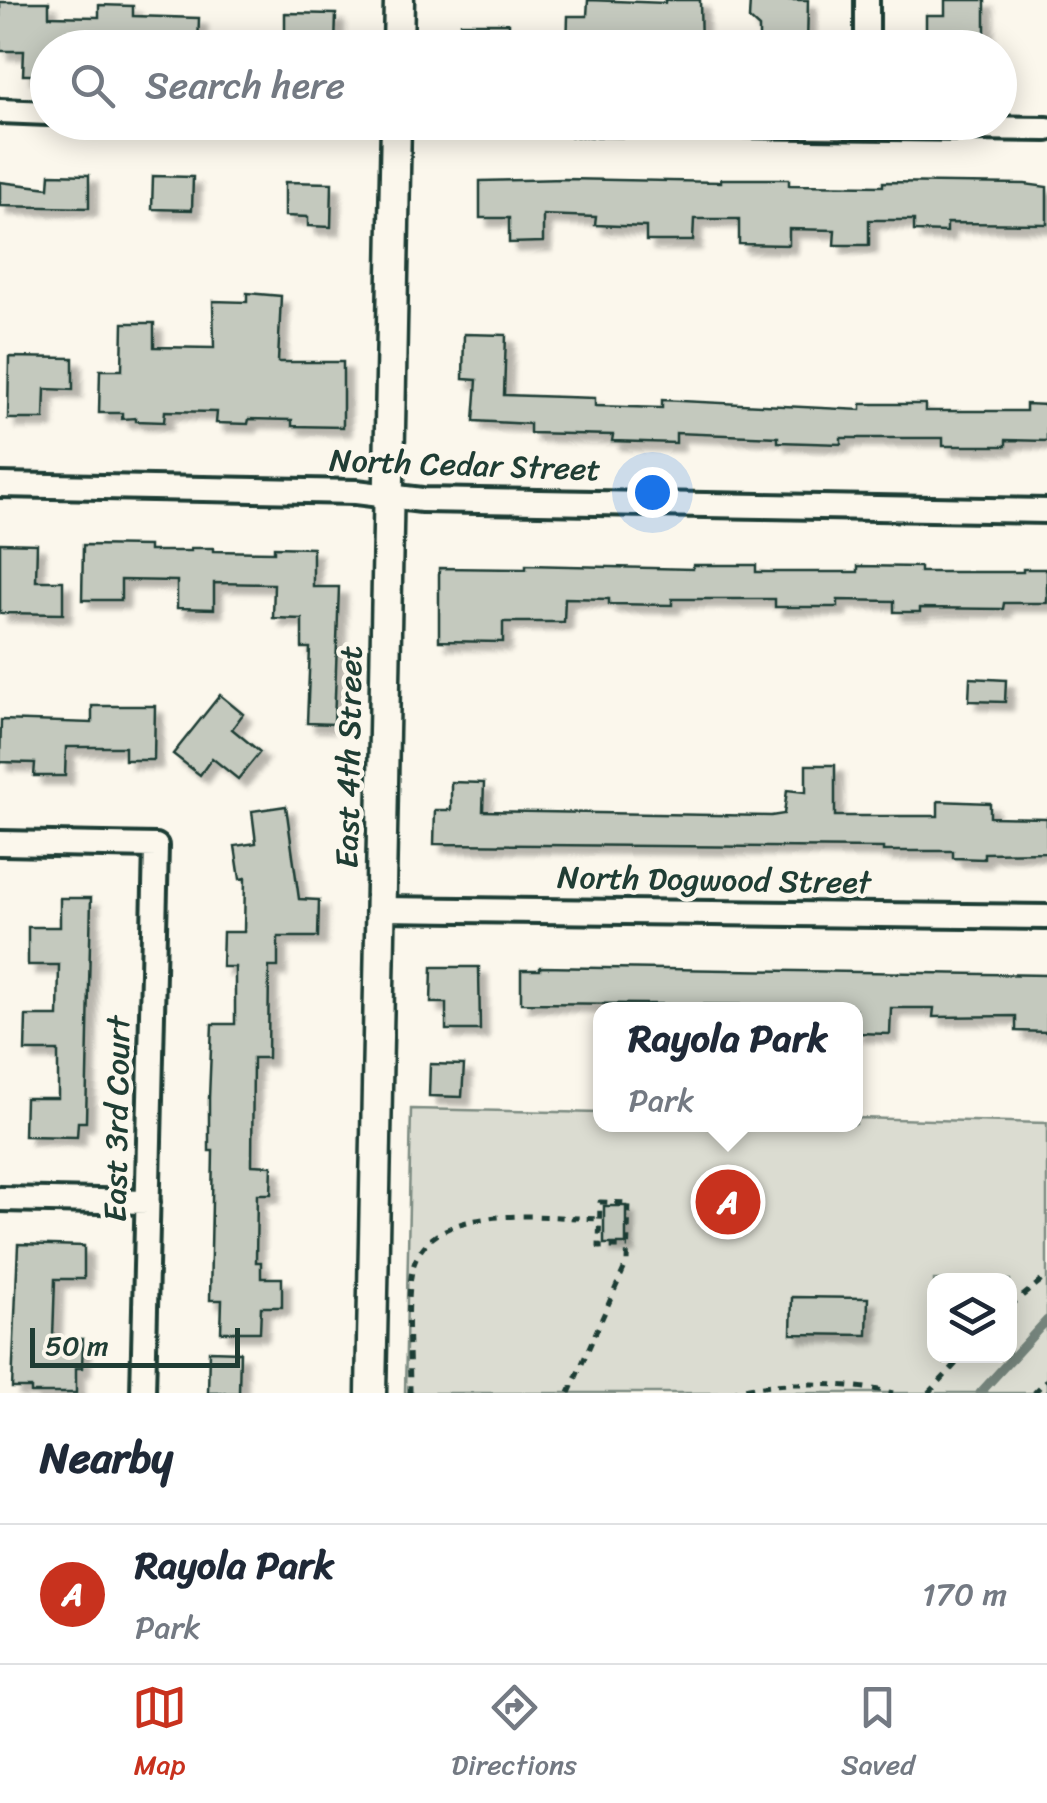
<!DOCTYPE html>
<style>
:root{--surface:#fff;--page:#f2f2f3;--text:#1f2937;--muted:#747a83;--line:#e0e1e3;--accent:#c8321e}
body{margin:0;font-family:Sriracha,sans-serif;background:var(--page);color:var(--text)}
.controls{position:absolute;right:30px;bottom:30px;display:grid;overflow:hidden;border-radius:20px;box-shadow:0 5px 25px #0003}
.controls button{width:90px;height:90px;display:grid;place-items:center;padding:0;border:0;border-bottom:2px solid var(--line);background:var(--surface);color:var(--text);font:50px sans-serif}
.scale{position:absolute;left:30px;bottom:25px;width:210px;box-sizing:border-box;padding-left:10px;border:5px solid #1f3d34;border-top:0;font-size:28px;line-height:35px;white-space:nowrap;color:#1f3d34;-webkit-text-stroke:8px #fbf7ec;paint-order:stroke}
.you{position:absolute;left:652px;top:492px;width:35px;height:35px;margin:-25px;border:8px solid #fff;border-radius:50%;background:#1a73e8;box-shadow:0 0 0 15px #1a73e833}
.badge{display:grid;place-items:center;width:65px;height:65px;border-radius:50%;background:var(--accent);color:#fff;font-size:32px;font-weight:700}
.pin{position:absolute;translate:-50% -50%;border:5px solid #fff;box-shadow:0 2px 10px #0006}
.popup{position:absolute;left:593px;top:1002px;width:270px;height:130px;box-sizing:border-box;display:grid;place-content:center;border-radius:20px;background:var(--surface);filter:drop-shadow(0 2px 8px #0005);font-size:32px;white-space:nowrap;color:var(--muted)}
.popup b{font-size:38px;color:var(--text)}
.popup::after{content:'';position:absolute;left:50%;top:100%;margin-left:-20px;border:20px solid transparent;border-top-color:var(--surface)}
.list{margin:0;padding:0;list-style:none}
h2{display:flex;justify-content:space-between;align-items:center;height:130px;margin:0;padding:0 40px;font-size:42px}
h2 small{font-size:32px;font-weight:400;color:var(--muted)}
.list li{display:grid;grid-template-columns:65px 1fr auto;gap:30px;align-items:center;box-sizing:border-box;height:140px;padding:0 40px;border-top:2px solid var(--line)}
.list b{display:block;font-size:38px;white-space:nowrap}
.list p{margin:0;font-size:32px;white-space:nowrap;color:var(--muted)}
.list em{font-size:32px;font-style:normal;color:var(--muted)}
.icon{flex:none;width:55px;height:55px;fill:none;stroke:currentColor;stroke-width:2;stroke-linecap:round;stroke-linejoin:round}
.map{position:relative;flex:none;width:1047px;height:1393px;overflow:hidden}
.search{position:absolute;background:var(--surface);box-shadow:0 5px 25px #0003;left:30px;right:30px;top:30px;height:110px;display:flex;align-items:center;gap:25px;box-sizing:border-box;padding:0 35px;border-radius:55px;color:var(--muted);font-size:38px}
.sheet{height:270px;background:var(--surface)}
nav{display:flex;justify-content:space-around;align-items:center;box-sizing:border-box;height:140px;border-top:2px solid var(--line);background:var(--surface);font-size:28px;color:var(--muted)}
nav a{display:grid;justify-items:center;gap:5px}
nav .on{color:var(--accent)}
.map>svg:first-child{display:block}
</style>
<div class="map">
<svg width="1047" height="1393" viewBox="0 0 1047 1393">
<defs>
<filter id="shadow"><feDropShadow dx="8" dy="8" stdDeviation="2.5" flood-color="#0004"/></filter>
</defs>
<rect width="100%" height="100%" fill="#fbf7ec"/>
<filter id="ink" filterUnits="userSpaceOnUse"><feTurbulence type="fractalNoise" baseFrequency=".01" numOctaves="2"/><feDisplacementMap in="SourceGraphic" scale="20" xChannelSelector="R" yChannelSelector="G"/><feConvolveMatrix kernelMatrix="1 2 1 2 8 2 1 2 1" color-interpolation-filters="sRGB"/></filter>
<g filter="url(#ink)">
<path fill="#dbdcd1" stroke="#7d8c82" stroke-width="2.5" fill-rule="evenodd" d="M411 1109 600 1113V1124H856V1118L1047 1123V1393H405ZM934 1280H1010V1356H934Z"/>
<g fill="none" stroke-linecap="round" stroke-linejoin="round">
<path stroke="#74847b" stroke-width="9" d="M980 1393 1047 1320"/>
</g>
<path fill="#c4c9be" stroke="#1f3d34" stroke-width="2.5" filter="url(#shadow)" d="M588 0 665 3V0H700L701 48H567L568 16H587Z
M750 0H808L807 48H759V28L749 19Z
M945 0H985V48H926V15H945Z
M0 2H49V16L99 17V5L133 6V16L199 18 198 47 48 48V75H23L24 51H0Z
M285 13 336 14 335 47 285 46Z
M461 23H509V48H460Z
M50 174 89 175V208L0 206V182L49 188Z
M153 176 193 177 192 210 152 209Z
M565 179 721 182V179H789V185L883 186V182L1025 184 1047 187V224L947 223V232L914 231V220H869V245H834L835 230 789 229V245L739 244V219H694L693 241H646V227L595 225 596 217 543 215V242L509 243V218H480V181Z
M285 182 332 183 331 227 308 226V217L285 216Z
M247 293 281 296 278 362H343V427L292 426V420L249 419 248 424 216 423 217 412 165 411 164 422 136 421V418L122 419V413H99L100 370H122L123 323H154V347L214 348 213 301 247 302Z
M464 334 506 335 504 395 595 398V406L662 408V400L861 410V404H925V411H1026V404L1047 405V441L1006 440V446H943V438H841V444L778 442V437L676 433V443L612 441 613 435 530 433V424L474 421 477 380 463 379Z
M9 357 73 358V390L45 389 44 419H8Z
M0 543 37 544 36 581H63V614L0 613Z
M83 545 149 546V551H191V548H213V551L274 552V547L313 548V587H339L334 724 307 723 310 648H302V619L273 618 274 584 214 583V609L177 608V581L121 580V600H82Z
M526 565 693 569V565H756V572H858V566L920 567V572H1023V569H1047V603H1004L1003 609 920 608V612H894V601L838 600V607H775V599H672V605L609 604V599L565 598 564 622H503V642L439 641V568L526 569Z
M970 678 1006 680 1005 702 969 701Z
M220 695 243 714 232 729 260 752 238 779 212 758 200 775 173 754Z
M92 706H155L154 760H125V747H66L65 776H34L35 763 0 762 1 720 92 723Z
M806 765H835V816H938V801L990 803V817L1047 818V852L984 853V859L953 858V851H883V848L434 844 435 810H451V782L484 783 483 811 771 816 784 814 787 790 806 792Z
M286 806 299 899 319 900 318 937H278V967H269L268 1058H253L252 1165 272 1166 271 1194H257L256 1262H261V1278H282V1307H261L260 1332H221L222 1300H210L213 1151H209V1098L212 1024H235V967H222L223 932H244L245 878 240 879 235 846 256 843 252 811Z
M60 898H91L86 1122H78L77 1137 24 1136 25 1098H58V1051H25L26 1016H58L59 965H28V927H60Z
M432 967H479L480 1030H446V1003H431Z
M540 967 1047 975V1032L1016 1031V1016L933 1017 934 1008H891L890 1034 856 1033V1010L767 1005 521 1003V970H540Z
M430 1064 464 1065 462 1097 429 1096Z
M604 1206H626V1244H604Z
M18 1244 84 1246V1279H55L53 1338 83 1339 82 1368H76V1393H31V1388H12Z
M792 1297 868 1298 867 1335 791 1334Z
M209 1351 240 1352 239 1393H208Z"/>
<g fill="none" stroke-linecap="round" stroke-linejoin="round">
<defs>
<path id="minor" d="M867 48V0
M0 111 48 113
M507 122 1047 129
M0 485 356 492 422 500 1047 511
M0 843 156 846 143 1393
M381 909 1047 917
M0 1199 148 1202"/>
<path id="tertiary" d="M398 48 399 0
M371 1393 396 122"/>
</defs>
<use href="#minor" stroke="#1f3d34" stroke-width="30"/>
<use href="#tertiary" stroke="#1f3d34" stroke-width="35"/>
<path stroke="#1f3d34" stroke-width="5" stroke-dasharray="8 8" stroke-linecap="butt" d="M1010 1306 1047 1276
M410 1393C410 1355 406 1314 411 1277 422 1198 545 1218 600 1219
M569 1393 627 1262 629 1203 600 1202 599 1247H628
M730 1393C767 1379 854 1383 893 1393
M929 1393 963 1356
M1034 1393 1047 1380"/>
<use href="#minor" stroke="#fbf7ec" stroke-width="22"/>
<use href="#tertiary" stroke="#fbf7ec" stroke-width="28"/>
</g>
</g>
<g text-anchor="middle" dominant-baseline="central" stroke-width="9" stroke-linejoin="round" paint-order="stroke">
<g font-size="32" fill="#1f3d34" stroke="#fbf7ec">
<text transform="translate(465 465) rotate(2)">North Cedar Street</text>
<text transform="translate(349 757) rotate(-89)">East 4th Street</text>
<text transform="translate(714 880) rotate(1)">North Dogwood Street</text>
<text transform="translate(117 1119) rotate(-89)">East 3rd Court</text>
</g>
</g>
</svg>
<div class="controls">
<button><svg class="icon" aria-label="layers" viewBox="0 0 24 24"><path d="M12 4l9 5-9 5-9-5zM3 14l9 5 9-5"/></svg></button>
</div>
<div class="scale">50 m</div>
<div class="you"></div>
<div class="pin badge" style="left:728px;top:1202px">A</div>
<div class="popup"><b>Rayola Park</b>Park</div>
<div class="search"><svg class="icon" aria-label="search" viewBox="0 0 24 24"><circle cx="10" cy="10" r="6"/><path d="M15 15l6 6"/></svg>Search here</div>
</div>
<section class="sheet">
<h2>Nearby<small></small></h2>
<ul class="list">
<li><span class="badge">A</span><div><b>Rayola Park</b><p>Park</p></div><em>170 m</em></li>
</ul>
</section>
<nav>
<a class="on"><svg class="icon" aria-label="map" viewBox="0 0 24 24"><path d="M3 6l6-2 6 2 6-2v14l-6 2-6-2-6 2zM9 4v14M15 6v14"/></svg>Map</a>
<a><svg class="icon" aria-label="directions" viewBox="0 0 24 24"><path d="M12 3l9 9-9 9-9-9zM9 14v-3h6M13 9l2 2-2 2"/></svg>Directions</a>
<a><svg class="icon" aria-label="saved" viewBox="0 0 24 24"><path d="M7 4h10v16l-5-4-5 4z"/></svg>Saved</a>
</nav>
